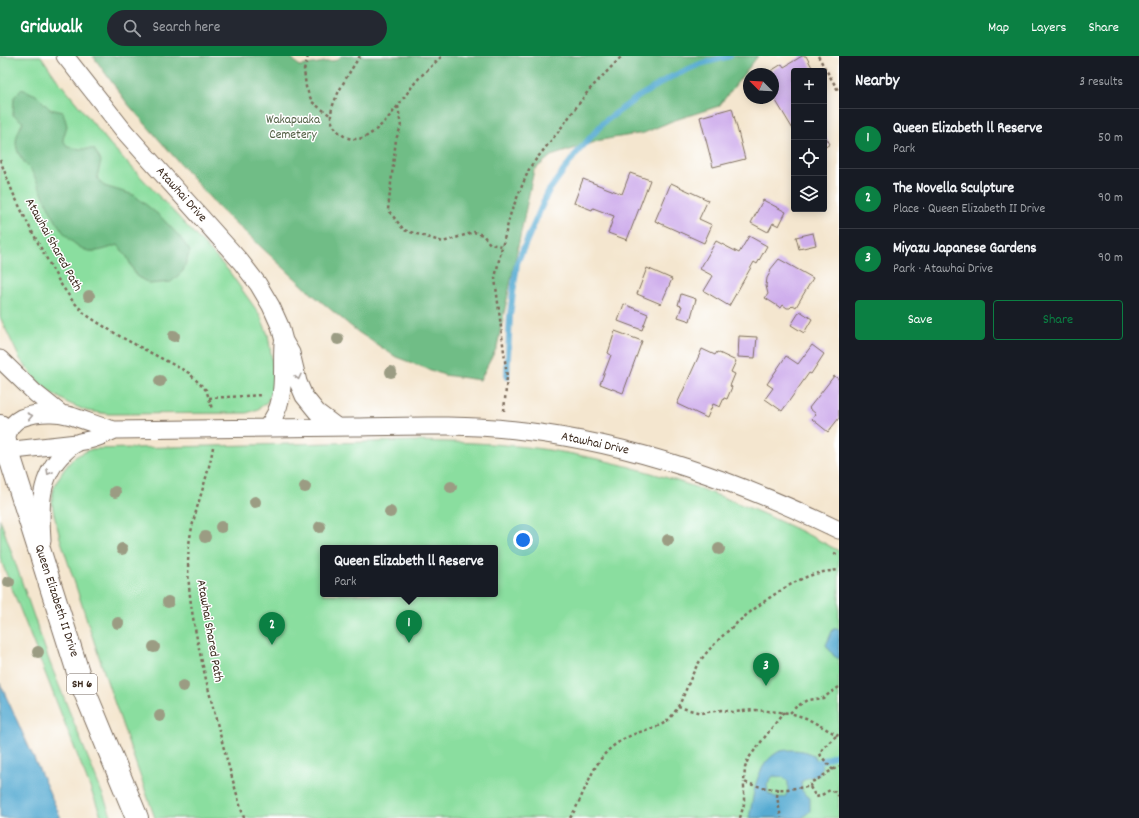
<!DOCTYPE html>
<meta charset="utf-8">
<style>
:root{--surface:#171b24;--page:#242831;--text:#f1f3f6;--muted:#9ea1a6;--line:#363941;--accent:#0b8043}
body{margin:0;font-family:Dekko,sans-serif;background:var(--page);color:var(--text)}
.controls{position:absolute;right:12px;top:12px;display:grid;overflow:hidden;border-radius:4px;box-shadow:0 2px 10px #0003}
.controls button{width:36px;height:36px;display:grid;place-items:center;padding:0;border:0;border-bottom:1px solid var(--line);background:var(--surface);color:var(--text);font:20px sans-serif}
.compass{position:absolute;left:743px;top:12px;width:36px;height:36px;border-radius:50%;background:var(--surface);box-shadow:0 2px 10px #0003;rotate:294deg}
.you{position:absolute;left:523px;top:484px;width:14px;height:14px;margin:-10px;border:3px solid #fff;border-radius:50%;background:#1a73e8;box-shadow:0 0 0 6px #1a73e833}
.badge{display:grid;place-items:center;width:26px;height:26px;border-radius:50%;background:var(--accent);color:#fff;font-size:13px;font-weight:700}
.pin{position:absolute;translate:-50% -33px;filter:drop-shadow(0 1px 2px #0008)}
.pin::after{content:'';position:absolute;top:21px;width:14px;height:12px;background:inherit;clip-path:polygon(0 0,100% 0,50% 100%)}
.popup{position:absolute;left:320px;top:489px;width:178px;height:52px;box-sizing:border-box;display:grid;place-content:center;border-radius:4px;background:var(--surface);filter:drop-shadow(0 1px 3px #0005);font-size:13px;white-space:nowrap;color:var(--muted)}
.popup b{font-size:15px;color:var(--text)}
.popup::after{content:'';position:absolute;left:50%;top:100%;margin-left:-8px;border:8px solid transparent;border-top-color:var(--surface)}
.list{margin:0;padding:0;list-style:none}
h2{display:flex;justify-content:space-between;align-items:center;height:52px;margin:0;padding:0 16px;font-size:17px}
h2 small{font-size:13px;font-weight:400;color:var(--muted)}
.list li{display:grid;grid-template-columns:26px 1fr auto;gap:12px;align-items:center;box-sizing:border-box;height:60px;padding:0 16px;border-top:1px solid var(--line)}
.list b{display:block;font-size:15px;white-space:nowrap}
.list p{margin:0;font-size:13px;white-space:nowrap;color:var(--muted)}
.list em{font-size:13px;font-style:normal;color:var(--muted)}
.actions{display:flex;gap:8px;padding:12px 16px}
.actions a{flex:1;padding:9px 0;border:1px solid var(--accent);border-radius:4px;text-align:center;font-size:14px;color:var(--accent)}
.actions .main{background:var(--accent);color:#fff}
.icon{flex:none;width:22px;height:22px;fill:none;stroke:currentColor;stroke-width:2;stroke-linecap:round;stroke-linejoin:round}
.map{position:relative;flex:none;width:839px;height:762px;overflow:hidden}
header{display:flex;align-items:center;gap:24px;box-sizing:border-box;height:56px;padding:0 20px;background:var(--accent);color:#fff}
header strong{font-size:19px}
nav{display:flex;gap:22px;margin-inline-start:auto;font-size:14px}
.search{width:280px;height:36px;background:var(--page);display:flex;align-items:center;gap:10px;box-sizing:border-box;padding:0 14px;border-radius:22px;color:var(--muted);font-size:15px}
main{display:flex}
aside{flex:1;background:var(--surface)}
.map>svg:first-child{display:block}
</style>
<header>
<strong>Gridwalk</strong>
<div class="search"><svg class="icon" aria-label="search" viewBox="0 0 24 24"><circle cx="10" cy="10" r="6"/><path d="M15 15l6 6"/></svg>Search here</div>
<nav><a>Map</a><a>Layers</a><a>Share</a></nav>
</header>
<main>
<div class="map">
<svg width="839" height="762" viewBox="0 0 839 762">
<rect width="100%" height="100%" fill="#fff"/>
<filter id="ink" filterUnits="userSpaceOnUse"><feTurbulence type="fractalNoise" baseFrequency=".025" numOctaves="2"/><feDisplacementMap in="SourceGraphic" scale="8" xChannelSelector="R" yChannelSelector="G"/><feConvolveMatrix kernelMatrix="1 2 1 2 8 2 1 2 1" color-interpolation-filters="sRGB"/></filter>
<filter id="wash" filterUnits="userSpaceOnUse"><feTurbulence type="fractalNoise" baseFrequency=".012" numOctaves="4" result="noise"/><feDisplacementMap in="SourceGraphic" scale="16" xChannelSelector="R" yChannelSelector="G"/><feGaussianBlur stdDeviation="0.9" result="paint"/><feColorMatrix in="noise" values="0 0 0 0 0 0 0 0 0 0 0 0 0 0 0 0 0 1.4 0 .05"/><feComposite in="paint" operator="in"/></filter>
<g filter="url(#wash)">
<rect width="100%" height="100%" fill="#f4e6cf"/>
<path fill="#8ade9f" stroke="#62845e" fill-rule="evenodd" d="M0 0H41L56 22 110 88 228 214 260 259 268 279 272 304 274 326 271 338 267 346 258 353 247 357 109 358 87 355 68 347 50 336 35 322 20 303 0 261Z
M410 385C456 386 503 387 549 394 648 409 751 447 839 495V762H155L108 628 60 482C57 469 52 455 52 442 52 429 66 409 75 401 80 398 87 395 92 393ZM323 492H495V538H323Z
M0 463 50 607 112 762H102L0 502Z"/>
<path fill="#6fbd86" stroke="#557452" d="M93 0H290L299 10 337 4 341 0H758L719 50 672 65 644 77 601 84 551 100 534 114 497 291 480 324 444 319 396 301 358 276 312 238 218 151 127 47Z
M22 33 36 39 50 53 63 56 67 70 63 83 67 91 81 93H94L101 105 97 121 104 130 134 139 160 160 179 180 190 195 183 215 171 226 150 228 136 220 127 201 118 189C108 192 95 198 85 194 56 181 46 141 32 116 27 109 19 101 17 93 14 83 19 74 23 66L13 59 14 41Z"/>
<path fill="#56abd2" stroke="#486a78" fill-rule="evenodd" d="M833 573H839V603L834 600 826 589Z
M0 627 61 762H0Z
M793 694C810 695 812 697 822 710L819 719 807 722 801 726 802 735 810 742V755L802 762H749C754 739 755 709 778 696 782 694 789 694 793 694ZM773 720 783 721 788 726V735L785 741 777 742 768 737 767 728Z"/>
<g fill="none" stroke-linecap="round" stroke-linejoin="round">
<path stroke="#56abd2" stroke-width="6" d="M507 321 510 259 517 207 548 136 575 99 604 66 638 41 671 21 700 8 730 0
M819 706 839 698"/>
</g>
<g id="blocks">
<path fill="#cfaeec" d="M802 0H806L814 15H794V75L773 40V18H766L782 8 784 11Z
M732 52 745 103 713 111 700 61Z
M824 78 830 88 824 92Z
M630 117 650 124 627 184 608 177 614 160 593 152 592 154 574 147 583 123 622 138Z
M671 127 708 144 699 163 712 169 704 187 655 165Z
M763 144 786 156 779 170 773 167 768 176 751 167Z
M813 177 816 189 799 193 796 181Z
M749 180 767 190 757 208 754 206 729 250 704 235 713 220 700 213 716 185 739 197Z
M779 203 813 222 796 251 793 249 790 252H787L783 249 781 252 765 242 768 238 766 230 767 222 771 215 770 214Z
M647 212 672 223 661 248 637 238Z
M681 238 696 243 690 265 678 261 682 250 678 249Z
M624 248 648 258 642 274 618 265Z
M800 255 812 263 804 277 791 269Z
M615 275 642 285 623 337 600 328 611 299 608 297Z
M739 280 757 281 755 302 738 301Z
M812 289 824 298 811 318 809 317 782 355 765 343 773 332 767 328 786 300 798 308Z
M702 293 715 299 717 296 736 305 731 316 735 318 730 330 732 331 727 343 724 342 720 351 713 348 707 362 677 348Z
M834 320 839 323V362L828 376 812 363 816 358 809 352Z"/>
</g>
</g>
<g filter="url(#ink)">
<use href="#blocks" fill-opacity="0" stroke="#7c6c5c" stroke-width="1"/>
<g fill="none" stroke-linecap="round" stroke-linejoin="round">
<defs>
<path id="minor" d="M65 0 124 75 241 206 258 228 271 250 280 270 284 285 291 297 298 326 304 340 317 356 337 371
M0 303 35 337 60 357
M266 372C288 347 281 318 283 287
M77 387 14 394C0 387 9 368 21 362 29 359 41 357 49 357 72 356 93 370 115 374 194 373 274 372 353 371 410 370 468 368 524 375 635 388 739 426 839 474
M42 485C40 453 38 420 65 396 68 393 72 389 77 387 80 385 85 385 89 384 98 382 106 378 115 374"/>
<path id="trunk" d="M0 370 82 629 137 762"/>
</defs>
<use href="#minor" stroke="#7c6c5c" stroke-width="19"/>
<use href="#trunk" stroke="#7c6c5c" stroke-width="24"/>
<path stroke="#7c6c5c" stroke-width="2.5" stroke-dasharray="3 3" stroke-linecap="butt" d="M308 0 304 14 306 31 312 46 331 60
M360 0C352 12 330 46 331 60 331 69 337 75 344 80 350 84 360 84 367 80 387 68 400 46 414 28 422 18 433 9 442 0
M818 0 839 36
M398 50 401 71 396 83 388 154 404 174 443 186 474 176 483 179 490 188 502 190
M0 104 13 137 30 172 60 227 72 244 85 258 97 266 121 281 189 317 206 334 210 345 212 354
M209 342 263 339
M504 355 507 321 495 222 501 195 511 156 530 111 558 76 589 34 622 0
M213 391C208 424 193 455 189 489 185 530 195 575 204 615 216 665 229 713 244 762
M834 497 839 499
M839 631 823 642 807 644 796 651 790 657 806 662 839 680
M678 651 701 657 722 654 733 656 755 654 790 657
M784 656 748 703 745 712 744 726C758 731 773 734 788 733 795 732 802 731 810 731L811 726C821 723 829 714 839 711
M833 714 821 700 820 697 823 692 837 679
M810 731 816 741 820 740 830 734 835 736 839 740
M778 732 777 741 781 762
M570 762C586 738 591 705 616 688 624 682 633 678 643 675 653 671 663 670 670 662 684 646 687 626 698 608 716 580 777 531 809 520 819 516 829 515 839 514
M740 762 744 748V726"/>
<use href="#minor" stroke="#fff" stroke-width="17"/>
<use href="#trunk" stroke="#fff" stroke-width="22"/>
</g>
<g fill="#9b9c83">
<circle cx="89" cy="240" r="6"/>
<circle cx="174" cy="280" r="6"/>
<circle cx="338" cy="283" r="6"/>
<circle cx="391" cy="316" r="6"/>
<circle cx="160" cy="325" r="6"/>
<circle cx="305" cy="431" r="6"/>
<circle cx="451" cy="431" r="6"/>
<circle cx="115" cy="436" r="6"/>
<circle cx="255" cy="446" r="6"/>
<circle cx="390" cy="456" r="6"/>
<circle cx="221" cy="471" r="6"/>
<circle cx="320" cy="471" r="6"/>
<circle cx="205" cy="481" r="6"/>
<circle cx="668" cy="484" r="6"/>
<circle cx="122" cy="493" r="6"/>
<circle cx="719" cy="493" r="6"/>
<circle cx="9" cy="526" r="6"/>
<circle cx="168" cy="546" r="6"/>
<circle cx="118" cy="567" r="6"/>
<circle cx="154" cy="591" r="6"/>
<circle cx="38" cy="596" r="6"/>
<circle cx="183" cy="630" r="6"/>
<circle cx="160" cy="660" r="6"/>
</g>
<defs><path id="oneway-chevron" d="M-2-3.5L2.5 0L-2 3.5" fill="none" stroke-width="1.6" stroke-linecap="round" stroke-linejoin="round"/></defs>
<g stroke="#a79f9a">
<use href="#oneway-chevron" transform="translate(298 321) rotate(77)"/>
<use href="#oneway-chevron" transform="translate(30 360) rotate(-13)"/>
<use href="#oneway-chevron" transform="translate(49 416) rotate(119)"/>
</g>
</g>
<g text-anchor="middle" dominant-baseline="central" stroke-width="3" stroke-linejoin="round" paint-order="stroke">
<rect fill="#fff" stroke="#766a62" stroke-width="1" x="67" y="618" width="30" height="20" rx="3"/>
<g font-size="12" font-weight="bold" fill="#3b2a1e">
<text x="82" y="628">SH 6</text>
</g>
<g font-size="13" fill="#536045" stroke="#fff">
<text x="293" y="64">Wakapuaka<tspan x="293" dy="15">Cemetery</tspan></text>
</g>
<g font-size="13" fill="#3b2a1e" stroke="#fff">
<text transform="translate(181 139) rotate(48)">Atawhai Drive</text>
<text transform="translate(53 189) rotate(61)">Atawhai Shared Path</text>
<text transform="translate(595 388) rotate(12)">Atawhai Drive</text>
<text transform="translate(56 545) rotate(72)">Queen Elizabeth II Drive</text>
<text transform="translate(209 575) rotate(80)">Atawhai Shared Path</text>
</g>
</g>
</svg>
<div class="controls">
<button>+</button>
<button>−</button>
<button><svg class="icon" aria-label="locate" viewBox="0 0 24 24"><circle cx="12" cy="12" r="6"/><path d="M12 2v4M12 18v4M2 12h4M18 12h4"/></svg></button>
<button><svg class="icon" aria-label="layers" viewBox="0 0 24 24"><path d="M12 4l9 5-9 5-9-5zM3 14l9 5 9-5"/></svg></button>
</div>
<svg class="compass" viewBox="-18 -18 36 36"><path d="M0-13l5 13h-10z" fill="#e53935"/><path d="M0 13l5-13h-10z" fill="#9ea1a6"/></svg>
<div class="you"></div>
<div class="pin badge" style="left:409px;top:587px">1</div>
<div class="popup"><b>Queen Elizabeth ll Reserve</b>Park</div>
<div class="pin badge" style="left:272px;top:589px">2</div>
<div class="pin badge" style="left:766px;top:630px">3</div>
</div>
<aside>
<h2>Nearby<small>3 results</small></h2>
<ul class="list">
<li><span class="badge">1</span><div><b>Queen Elizabeth ll Reserve</b><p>Park</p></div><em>50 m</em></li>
<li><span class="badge">2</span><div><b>The Novella Sculpture</b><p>Place · Queen Elizabeth II Drive</p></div><em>90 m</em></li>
<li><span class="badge">3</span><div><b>Miyazu Japanese Gardens</b><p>Park · Atawhai Drive</p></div><em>90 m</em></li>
</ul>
<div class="actions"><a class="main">Save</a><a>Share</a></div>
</aside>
</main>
